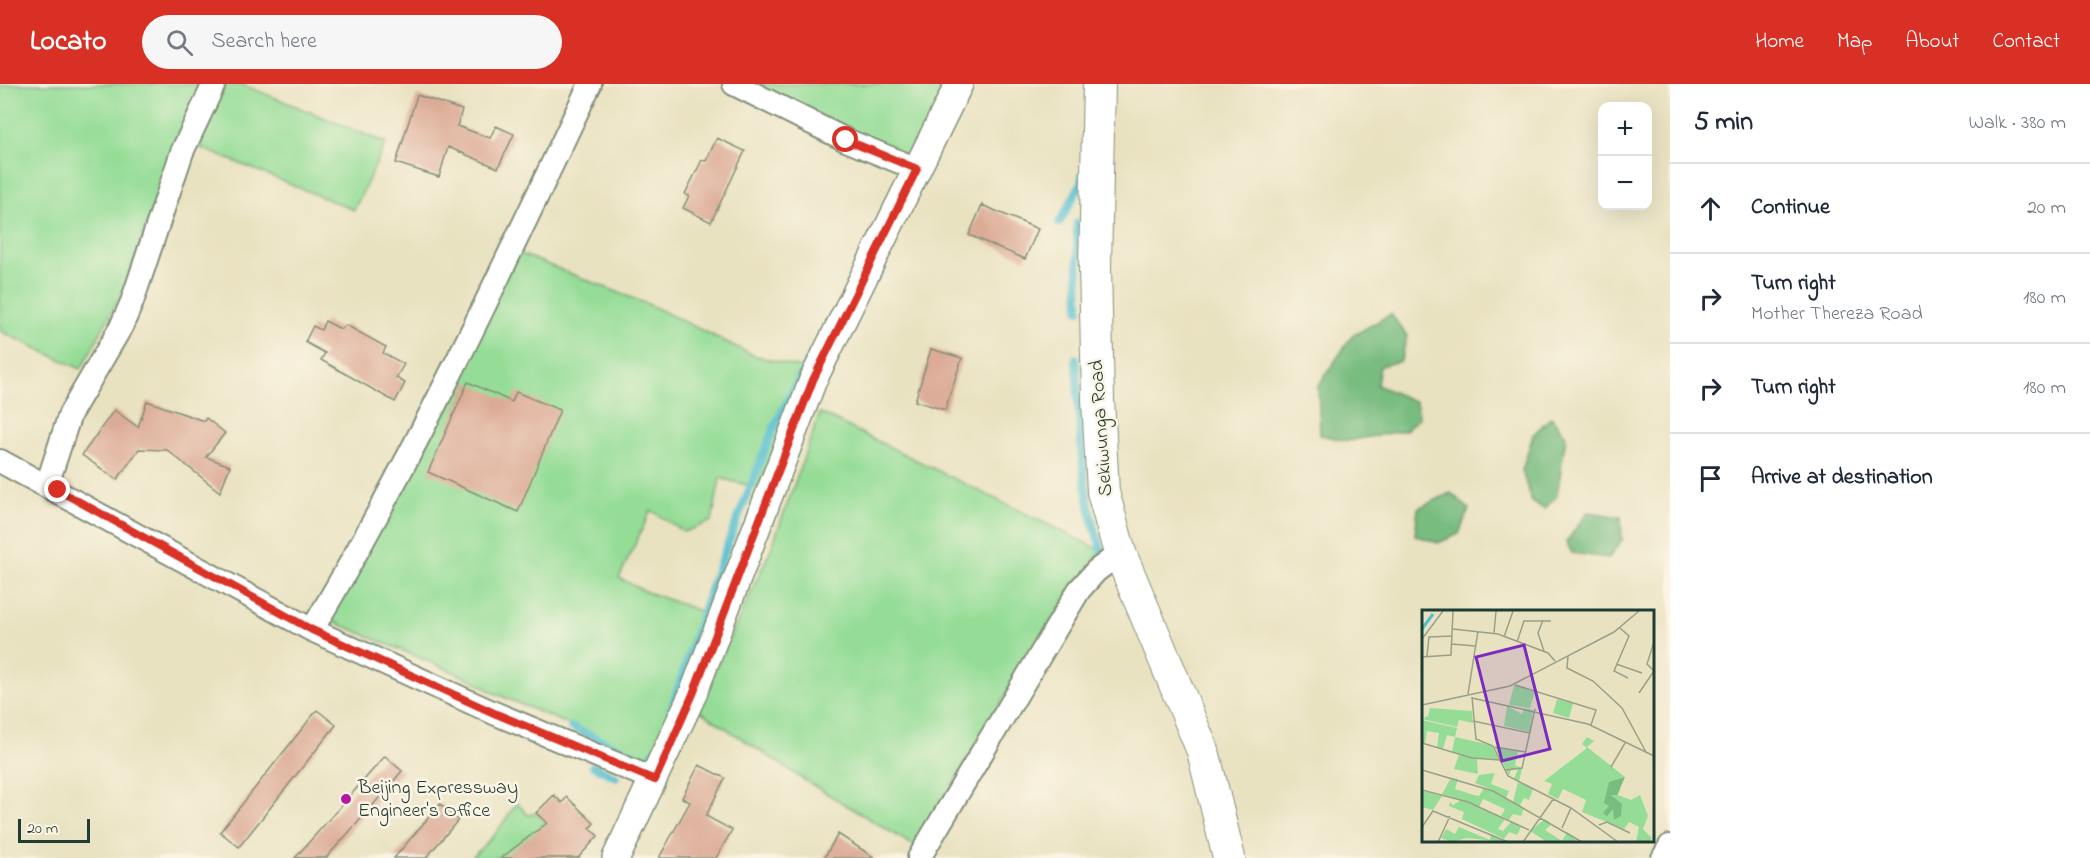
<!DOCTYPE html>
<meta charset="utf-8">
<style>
:root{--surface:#fff;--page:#f6f6f7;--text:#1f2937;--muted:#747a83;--line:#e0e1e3;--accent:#d93025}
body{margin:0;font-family:"Indie Flower",sans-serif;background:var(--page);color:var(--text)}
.controls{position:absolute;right:18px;top:18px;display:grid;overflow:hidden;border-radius:12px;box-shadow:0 6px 24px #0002}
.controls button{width:54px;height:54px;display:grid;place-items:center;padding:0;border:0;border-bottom:2px solid var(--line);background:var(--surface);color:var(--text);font:30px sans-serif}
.scale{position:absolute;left:18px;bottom:15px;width:72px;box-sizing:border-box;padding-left:6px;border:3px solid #1f3d34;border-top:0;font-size:16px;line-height:21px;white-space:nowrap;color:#1f3d34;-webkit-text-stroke:4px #fcf5e5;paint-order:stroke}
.stop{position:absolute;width:18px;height:18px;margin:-14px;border:4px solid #d93025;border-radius:50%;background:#fff}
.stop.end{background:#d93025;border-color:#fff;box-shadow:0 2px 6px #0008}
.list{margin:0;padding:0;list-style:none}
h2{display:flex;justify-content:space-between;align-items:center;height:78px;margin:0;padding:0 24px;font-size:26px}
h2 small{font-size:20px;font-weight:400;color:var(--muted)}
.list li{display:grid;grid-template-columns:39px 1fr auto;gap:18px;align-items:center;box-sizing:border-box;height:90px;padding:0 24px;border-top:2px solid var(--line)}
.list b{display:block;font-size:22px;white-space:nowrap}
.list p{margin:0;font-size:20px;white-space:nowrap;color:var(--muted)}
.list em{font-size:20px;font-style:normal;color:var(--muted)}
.icon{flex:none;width:33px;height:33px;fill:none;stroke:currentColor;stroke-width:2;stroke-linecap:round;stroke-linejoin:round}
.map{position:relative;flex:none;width:1670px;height:774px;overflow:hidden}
header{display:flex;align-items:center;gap:36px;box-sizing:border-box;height:84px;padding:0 30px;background:var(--accent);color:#fff}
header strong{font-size:28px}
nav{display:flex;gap:33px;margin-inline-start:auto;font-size:21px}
.search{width:420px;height:54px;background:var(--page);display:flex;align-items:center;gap:15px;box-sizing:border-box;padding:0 21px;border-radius:33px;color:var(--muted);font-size:22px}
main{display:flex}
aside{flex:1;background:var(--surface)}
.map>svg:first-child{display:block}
</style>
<header>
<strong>Locato</strong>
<div class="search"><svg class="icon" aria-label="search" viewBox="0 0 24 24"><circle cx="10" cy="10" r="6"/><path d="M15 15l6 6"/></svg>Search here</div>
<nav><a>Home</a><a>Map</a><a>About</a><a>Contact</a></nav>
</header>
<main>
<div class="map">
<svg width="1670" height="774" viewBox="0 0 1670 774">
<rect width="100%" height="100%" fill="#fcf5e5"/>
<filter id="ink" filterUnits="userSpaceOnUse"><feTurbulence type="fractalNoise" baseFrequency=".0167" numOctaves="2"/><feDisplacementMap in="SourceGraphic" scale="12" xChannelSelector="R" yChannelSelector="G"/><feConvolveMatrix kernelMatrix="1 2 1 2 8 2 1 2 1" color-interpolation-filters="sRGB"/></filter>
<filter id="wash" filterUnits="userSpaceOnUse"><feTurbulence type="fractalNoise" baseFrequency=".008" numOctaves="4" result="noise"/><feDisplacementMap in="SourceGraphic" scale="24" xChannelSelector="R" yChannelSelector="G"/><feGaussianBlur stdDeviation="1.35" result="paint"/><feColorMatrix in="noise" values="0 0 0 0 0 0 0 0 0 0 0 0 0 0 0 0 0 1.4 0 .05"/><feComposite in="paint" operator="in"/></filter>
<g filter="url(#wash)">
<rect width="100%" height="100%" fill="#e9e2c1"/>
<path fill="#95dd97" stroke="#5a8d66" stroke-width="1.5" d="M11 0H206L150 131 123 207 81 285 0 247V2Z
M224 0H241L386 59 354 126 199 63Z
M755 0H950L907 89Z
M516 168 652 222 753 271 808 286 758 404 720 394 712 437 684 448 651 426 619 494 644 507 711 531 676 628 648 674 492 608 475 597 325 534Z
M820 329 1102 467 1040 552 916 763 806 697 697 625 771 465Z
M517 719 528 731 536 729 574 764 579 774H471L496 749Z"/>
<path fill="#78bc80" stroke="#4c7c5a" stroke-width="1.5" d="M1391 230 1407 252 1401 277 1380 282 1377 301 1416 318 1419 334 1406 346 1348 357 1320 351 1318 302 1352 252Z
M1551 333 1566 352 1557 412 1544 425 1531 417 1522 386 1533 351Z
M1451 409 1469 425 1459 450 1438 459 1415 451 1418 424Z
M1588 428 1621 433 1622 456 1609 474 1572 469 1566 458Z"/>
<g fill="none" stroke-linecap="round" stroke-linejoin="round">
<path stroke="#54bfcf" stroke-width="8" d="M1059 139 1081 100 1082 92
M1077 139 1079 226
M1076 274C1080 340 1079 405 1102 467
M671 626 713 497 774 343 808 277
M571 643 646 676 655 668
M593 682 616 693"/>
</g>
<g id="blocks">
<path fill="#dcab96" d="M417 11 462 26 457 42 490 54 496 42 514 50 498 84 448 63 439 93 396 79Z
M717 54 745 67 711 138 683 124 689 112 685 110 702 76 706 77Z
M982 121 1038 145 1025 175 969 151Z
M325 237 341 245 346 241 386 263 383 269 404 280 396 294 405 299 395 318 321 276 325 269 305 258 313 242 321 246Z
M931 265 962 274 945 326 915 317Z
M468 298 512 318 516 308 560 326 518 428 428 388Z
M147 317 204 337 206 334 225 349 206 373 230 382 220 408 167 366 139 365 117 396 82 371 114 326 138 343Z
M317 626 336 641 239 763 220 748Z
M385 672 402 687 367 728 326 774H295Z
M699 681 725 694 706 732 732 746 716 774H659L690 718 682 714Z
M554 711 562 719 567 713 594 739 590 744 598 752 578 774H501L547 739 536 729Z
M440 720 458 736 426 774H394Z
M838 750 875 774H824Z"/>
</g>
</g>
<g filter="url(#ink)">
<use href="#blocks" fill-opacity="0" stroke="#84907a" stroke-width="1.5"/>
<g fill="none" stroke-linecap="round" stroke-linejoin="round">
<defs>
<path id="minor" d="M734 0 846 56 917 85
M0 377 312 546 494 629 655 696
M47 401 70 330 121 243 132 218 182 68 214 0
M312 546C416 370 503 185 590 0
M919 774 1079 506 1096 487 1120 469
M1663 774 1670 762"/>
<path id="tertiary" d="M616 774 693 610 813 296 959 0"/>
<path id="secondary" d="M1099 0 1095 182 1098 316 1103 408 1120 469 1203 667 1229 774"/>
</defs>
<use href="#minor" stroke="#84907a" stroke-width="26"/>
<use href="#tertiary" stroke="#84907a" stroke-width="30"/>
<use href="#secondary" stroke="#84907a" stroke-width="34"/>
<path stroke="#84907a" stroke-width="4" stroke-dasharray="4.5 4.5" stroke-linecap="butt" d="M369 725 394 732"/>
<use href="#minor" stroke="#fff" stroke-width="22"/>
<use href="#tertiary" stroke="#fff" stroke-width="27"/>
<use href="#secondary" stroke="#fff" stroke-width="32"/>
</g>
</g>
<g fill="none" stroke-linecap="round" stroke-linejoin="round" filter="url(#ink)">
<path stroke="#d93025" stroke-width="8" d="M58 406 312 546 494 629 655 696 693 610 813 296 917 85 846 56"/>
</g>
<circle fill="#b5179e" stroke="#fcf5e5" stroke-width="2" cx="346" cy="715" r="6"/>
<g text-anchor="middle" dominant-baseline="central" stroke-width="5" stroke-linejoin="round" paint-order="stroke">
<g font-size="20" fill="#1f3d34" stroke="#fcf5e5">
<text transform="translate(1102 344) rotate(-94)">Sekiwunga Road</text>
</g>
<g font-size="20" fill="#1f3d34" stroke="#fcf5e5" text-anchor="start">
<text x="358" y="704">Beijing Expressway<tspan x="358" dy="23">Engineer's Office</tspan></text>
</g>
</g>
<g transform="translate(1422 526)">
<rect width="232" height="232" fill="#e9e2c1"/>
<path d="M92 75 113 82 108 98 87 95ZM135 89 151 93 147 108 131 103ZM85 96 100 104 102 98 111 100 108 122 82 116ZM8 98 50 101 51 113 37 110 35 117 0 109 6 106ZM0 110 35 118 33 127 69 135 77 149 51 148 30 142 33 127 25 125 21 139 15 137 17 123 5 121 3 133H0ZM165 127 172 131 165 137 203 167 187 174 183 191 187 196 182 204 192 199V210L198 206 199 194 189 185 199 178 196 185 209 190 218 185 226 206 221 219 230 228 227 232H214L217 217 207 212 202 219 160 202 164 190 141 179 136 189 126 184 130 174 122 171 165 138 160 134ZM73 137 96 141 93 155 99 158 102 152 97 171 92 169 96 159 89 160 87 166ZM37 145 55 149 56 164 32 159ZM73 163 69 174 87 181 84 188 91 192 96 172 111 179 107 190 102 188 98 195 102 198 99 206 91 204 87 210 79 206 83 199 61 189 57 197 83 209 76 219 81 221 89 212 99 217 95 225 87 222 82 229 40 209 42 202 27 196 28 192 31 195 39 190 20 184 29 168 36 169 33 179 52 185 57 186 62 178 73 181 53 173 57 165ZM0 181 20 186 11 200 0 197ZM123 209 130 214 123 220 140 231 145 222 154 228 152 232H125L108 221ZM37 217 68 230 69 225 83 232 45 228 30 232 19 228 24 219 33 224Z" fill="#95dd97"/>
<path d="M203 167 195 185H189L200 194 199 206 192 210 191 199 185 206 181 203 187 196 182 193 187 172Z" fill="#78bc80"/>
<path fill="none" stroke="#54bfcf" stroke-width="3" d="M0 19 11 4"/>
<path fill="none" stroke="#98a089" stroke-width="1.5" d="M121 10 116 23 122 41M198 18 207 26 192 61 206 68M31 19 76 24 126 43 133 51M72 23 74 1M82 27 91 1M0 29 21 1M95 32 102 11H129M30 34 53 36M5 46 7 27 30 26M146 46 145 58 171 71 200 98 224 142M0 47 29 45 31 1M194 54 220 63M93 75 174 100 169 115M217 83 232 61 225 54 232 32M46 84 56 21M50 87 54 129 71 136 86 166 149 198M50 88 166 114 232 146M0 95 88 76 192 22 217 1M51 111 108 123M0 133 50 148 78 150M73 137 104 142M189 157 203 133M0 160 71 181 160 232M83 160 100 158 113 99M0 180 46 192 107 220M177 215 185 212 208 223M0 217 11 201 86 232M140 218 149 198 196 232M16 232 28 206M101 232 132 188"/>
<path fill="#7b2cbf" fill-opacity="0.15" stroke="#7b2cbf" stroke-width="3" d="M102 35 128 139 80 151 54 47Z"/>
<rect width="232" height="232" fill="none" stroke="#1f3d34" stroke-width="3"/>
</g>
</svg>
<div class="controls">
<button>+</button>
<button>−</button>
</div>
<div class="scale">20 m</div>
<div class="stop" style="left:846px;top:56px"></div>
<div class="stop end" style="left:58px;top:406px"></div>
</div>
<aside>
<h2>5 min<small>Walk · 380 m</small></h2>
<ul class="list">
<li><svg class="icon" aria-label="ahead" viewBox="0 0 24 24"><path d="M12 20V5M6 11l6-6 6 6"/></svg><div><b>Continue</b></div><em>20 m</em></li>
<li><svg class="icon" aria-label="right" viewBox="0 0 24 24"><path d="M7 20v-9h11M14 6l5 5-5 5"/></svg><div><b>Turn right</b><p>Mother Thereza Road</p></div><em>180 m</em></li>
<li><svg class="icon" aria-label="right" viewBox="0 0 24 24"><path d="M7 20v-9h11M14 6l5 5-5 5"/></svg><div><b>Turn right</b></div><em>180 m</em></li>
<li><svg class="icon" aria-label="arrive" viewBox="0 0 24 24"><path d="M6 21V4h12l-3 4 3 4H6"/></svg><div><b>Arrive at destination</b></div></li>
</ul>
</aside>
</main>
